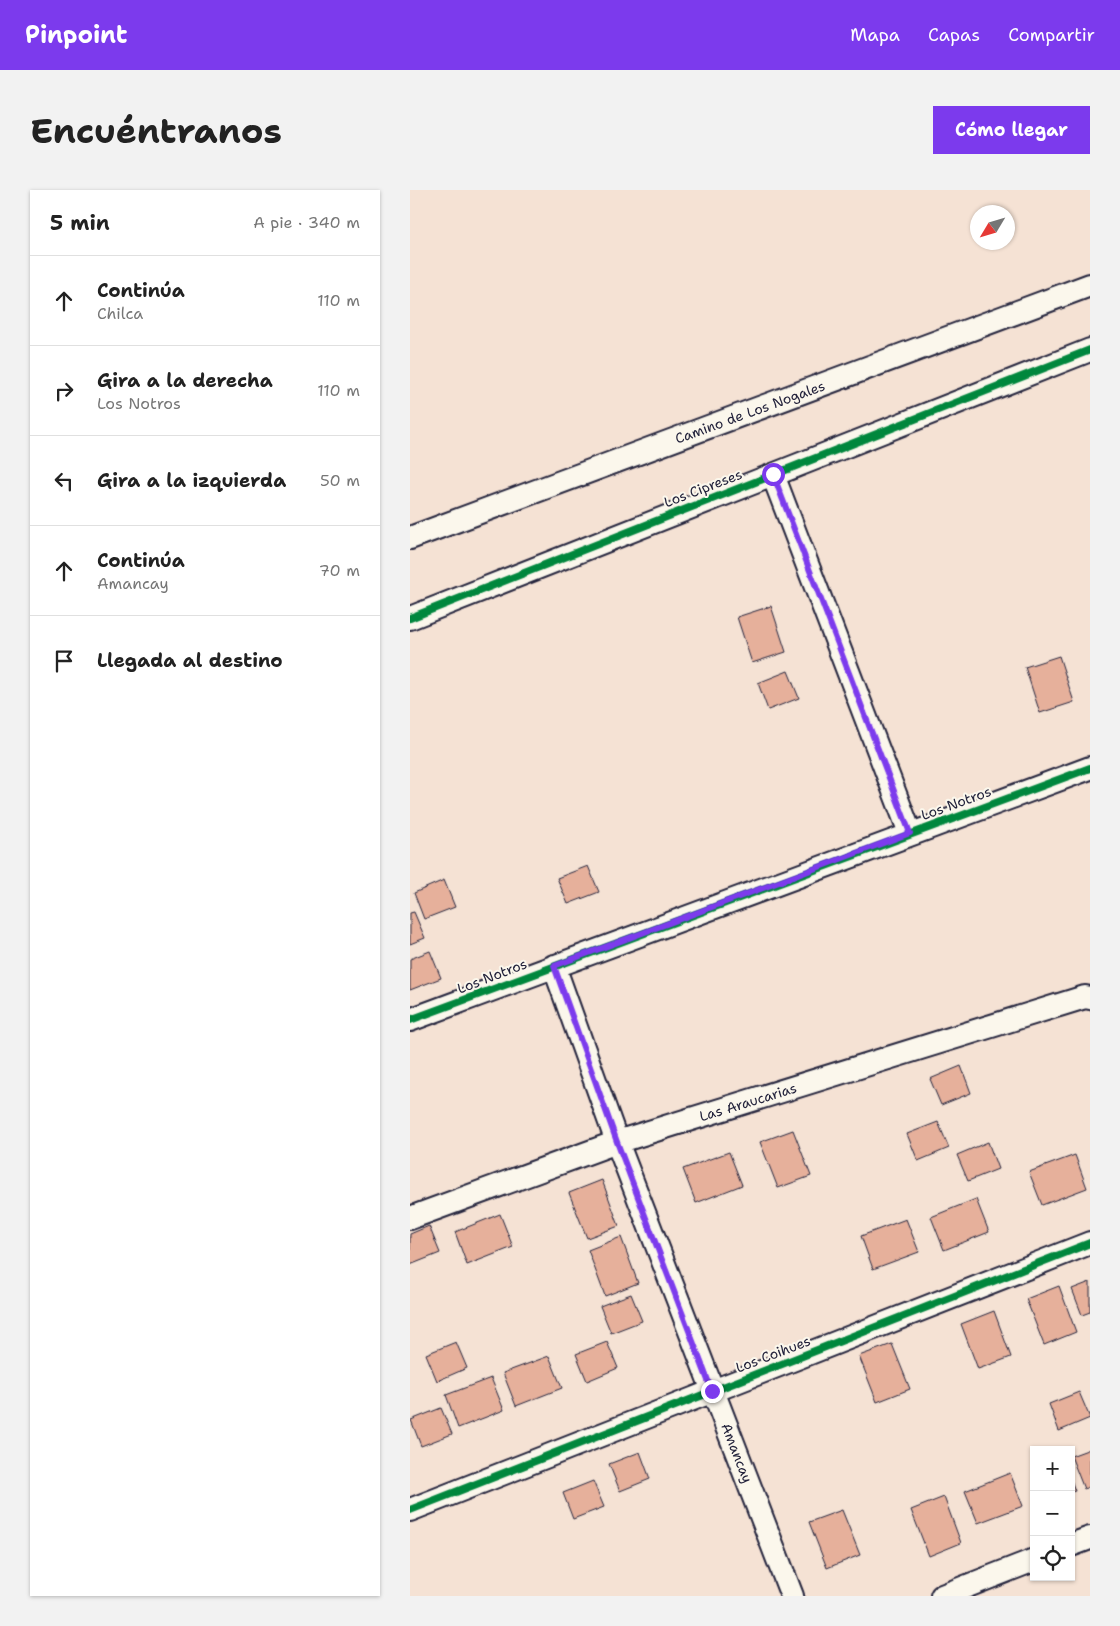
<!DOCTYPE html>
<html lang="es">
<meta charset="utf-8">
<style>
:root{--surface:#fff;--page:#f2f2f2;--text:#222;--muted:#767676;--line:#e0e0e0;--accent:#7c3aed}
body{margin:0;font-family:"Shantell Sans",sans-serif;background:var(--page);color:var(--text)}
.controls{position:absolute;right:15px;bottom:15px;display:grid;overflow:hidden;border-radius:0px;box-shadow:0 1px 4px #0004}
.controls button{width:45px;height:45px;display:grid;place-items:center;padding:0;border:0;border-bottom:1px solid var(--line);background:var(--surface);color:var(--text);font:25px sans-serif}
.compass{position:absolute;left:560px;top:15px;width:45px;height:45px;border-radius:50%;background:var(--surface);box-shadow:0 1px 4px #0004;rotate:232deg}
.stop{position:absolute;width:15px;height:15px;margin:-11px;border:4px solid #7c3aed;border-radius:50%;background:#fff}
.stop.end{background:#7c3aed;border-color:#fff;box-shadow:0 1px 5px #0008}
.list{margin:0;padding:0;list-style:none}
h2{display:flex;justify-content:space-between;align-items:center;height:65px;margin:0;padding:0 20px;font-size:21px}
h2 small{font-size:16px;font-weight:400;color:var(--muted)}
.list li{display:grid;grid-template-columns:32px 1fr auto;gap:15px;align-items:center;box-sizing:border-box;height:90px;padding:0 20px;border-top:1px solid var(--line)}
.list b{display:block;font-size:19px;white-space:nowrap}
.list p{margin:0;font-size:16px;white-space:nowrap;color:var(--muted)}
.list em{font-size:16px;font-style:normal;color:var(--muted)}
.icon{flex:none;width:28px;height:28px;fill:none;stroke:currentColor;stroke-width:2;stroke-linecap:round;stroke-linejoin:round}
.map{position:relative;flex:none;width:680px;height:1406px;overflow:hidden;border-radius:0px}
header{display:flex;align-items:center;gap:30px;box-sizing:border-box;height:70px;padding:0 25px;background:var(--accent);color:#fff}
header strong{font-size:24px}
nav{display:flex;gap:28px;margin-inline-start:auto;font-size:18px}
.intro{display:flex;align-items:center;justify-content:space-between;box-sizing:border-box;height:120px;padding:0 30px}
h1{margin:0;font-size:35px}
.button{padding:12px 22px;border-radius:0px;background:var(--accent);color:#fff;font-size:18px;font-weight:700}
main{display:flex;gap:30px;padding:0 30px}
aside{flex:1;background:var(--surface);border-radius:0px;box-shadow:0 1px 4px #0004}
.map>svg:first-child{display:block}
</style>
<header>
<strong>Pinpoint</strong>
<nav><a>Mapa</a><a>Capas</a><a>Compartir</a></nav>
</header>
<div class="intro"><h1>Encuéntranos</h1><a class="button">Cómo llegar</a></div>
<main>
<aside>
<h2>5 min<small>A pie · 340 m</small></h2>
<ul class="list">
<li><svg class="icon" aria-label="ahead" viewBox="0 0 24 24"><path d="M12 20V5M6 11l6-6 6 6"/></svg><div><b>Continúa</b><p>Chilca</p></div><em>110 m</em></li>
<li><svg class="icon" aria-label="right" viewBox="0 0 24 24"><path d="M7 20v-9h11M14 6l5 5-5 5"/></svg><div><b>Gira a la derecha</b><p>Los Notros</p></div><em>110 m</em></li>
<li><svg class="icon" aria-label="left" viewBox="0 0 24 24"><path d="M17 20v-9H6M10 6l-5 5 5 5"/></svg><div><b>Gira a la izquierda</b></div><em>50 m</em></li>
<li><svg class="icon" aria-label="ahead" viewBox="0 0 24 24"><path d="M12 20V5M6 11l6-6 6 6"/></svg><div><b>Continúa</b><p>Amancay</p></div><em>70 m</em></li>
<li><svg class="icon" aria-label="arrive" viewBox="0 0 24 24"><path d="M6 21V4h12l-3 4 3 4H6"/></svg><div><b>Llegada al destino</b></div></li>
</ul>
</aside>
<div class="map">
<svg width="680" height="1406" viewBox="0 0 680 1406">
<rect width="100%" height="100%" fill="#f5e2d4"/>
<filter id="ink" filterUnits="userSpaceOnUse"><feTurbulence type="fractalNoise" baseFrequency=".02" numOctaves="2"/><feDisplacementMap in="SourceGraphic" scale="10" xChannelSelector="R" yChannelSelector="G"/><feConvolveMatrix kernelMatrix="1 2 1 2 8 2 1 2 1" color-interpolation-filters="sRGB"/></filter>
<g filter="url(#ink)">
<path fill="#e6b09b" stroke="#22223b" d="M361 416 376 462 342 473 327 427Z
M649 466 664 512 630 523 615 477Z
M378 481 389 508 358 520 348 493Z
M178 676 189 702 158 714 147 688Z
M34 690 45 717 14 729 4 703Z
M4 722 15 748 0 754V723Z
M20 761 31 788 0 800V769Z
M551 876 561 903 531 915 520 889Z
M528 932 539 958 508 971 497 944Z
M383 940 401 986 368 998 350 952Z
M578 952 588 979 558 991 547 965Z
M319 962 332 995 286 1013 273 979Z
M665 965 677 998 632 1015 619 982Z
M192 990 209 1036 177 1048 159 1003Z
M566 1009 579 1042 534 1060 521 1027Z
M90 1024 103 1057 57 1075 45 1042Z
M496 1029 509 1062 463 1079 451 1046Z
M19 1036 30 1063 0 1075V1044Z
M211 1047 228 1093 195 1106 178 1060Z
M680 1092V1122L672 1125 662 1099Z
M649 1096 666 1142 634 1155 616 1109Z
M221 1104 232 1131 201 1143 190 1116Z
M584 1121 601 1167 568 1179 551 1134Z
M46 1152 57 1178 27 1191 16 1164Z
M197 1152 208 1178 177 1191 166 1164Z
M482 1154 500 1199 467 1212 449 1166Z
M139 1166 152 1198 106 1216 93 1183Z
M81 1188 94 1220 48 1238 36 1205Z
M669 1202 680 1228 649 1241 639 1214Z
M31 1218 42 1244 11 1256 1 1230Z
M680 1259V1296L674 1299 661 1266Z
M230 1262 240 1289 210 1301 199 1274Z
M600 1283 613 1316 568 1333 555 1301Z
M661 1290 665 1301 661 1302Z
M183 1291 194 1317 163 1329 153 1303Z
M534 1307 551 1353 519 1366 501 1320Z
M432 1320 450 1365 417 1378 399 1332Z"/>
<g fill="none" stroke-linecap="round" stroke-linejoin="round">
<defs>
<path id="street" d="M363 285 500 643
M0 348 680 95
M0 428 680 160
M144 776 207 952 382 1406
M0 830 680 578
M0 1028 207 952 675 807 680 808
M0 1320 680 1053
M661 1355 680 1348
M532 1406 624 1370"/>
</defs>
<use href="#street" stroke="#22223b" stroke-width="26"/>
<use href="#street" stroke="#fbf7ec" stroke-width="22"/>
<defs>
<path id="cycleway" d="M0 428 680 160
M0 830 680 578
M0 1320 680 1053"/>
</defs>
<use href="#cycleway" stroke="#fbf7ec" stroke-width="11"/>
<use href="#cycleway" stroke="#00873e" stroke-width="8"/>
</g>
</g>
<g fill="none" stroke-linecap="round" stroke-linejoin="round" filter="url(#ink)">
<path stroke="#7c3aed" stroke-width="6" d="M302 1201 207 952 144 776 500 643 363 284"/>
</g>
<g text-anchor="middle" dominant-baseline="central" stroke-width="4" stroke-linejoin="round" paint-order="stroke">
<g font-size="14" fill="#22223b" stroke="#fbf7ec">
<text transform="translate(340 222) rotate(-20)">Camino de Los Nogales</text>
<text transform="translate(293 298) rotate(-21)">Los Cipreses</text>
<text transform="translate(546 613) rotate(-20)">Los Notros</text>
<text transform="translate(82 786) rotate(-21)">Los Notros</text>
<text transform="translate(338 912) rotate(-17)">Las Araucarias</text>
<text transform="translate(363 1164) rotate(-21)">Los Coihues</text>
<text transform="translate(327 1263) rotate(69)">Amancay</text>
</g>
</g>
</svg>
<div class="controls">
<button>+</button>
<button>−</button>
<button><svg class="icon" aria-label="locate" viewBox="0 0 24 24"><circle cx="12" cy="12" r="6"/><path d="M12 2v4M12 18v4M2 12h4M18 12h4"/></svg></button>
</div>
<svg class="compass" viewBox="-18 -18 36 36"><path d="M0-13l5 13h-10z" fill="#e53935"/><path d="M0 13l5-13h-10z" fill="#767676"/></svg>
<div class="stop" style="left:363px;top:284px"></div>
<div class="stop end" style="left:302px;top:1201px"></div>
</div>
</main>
